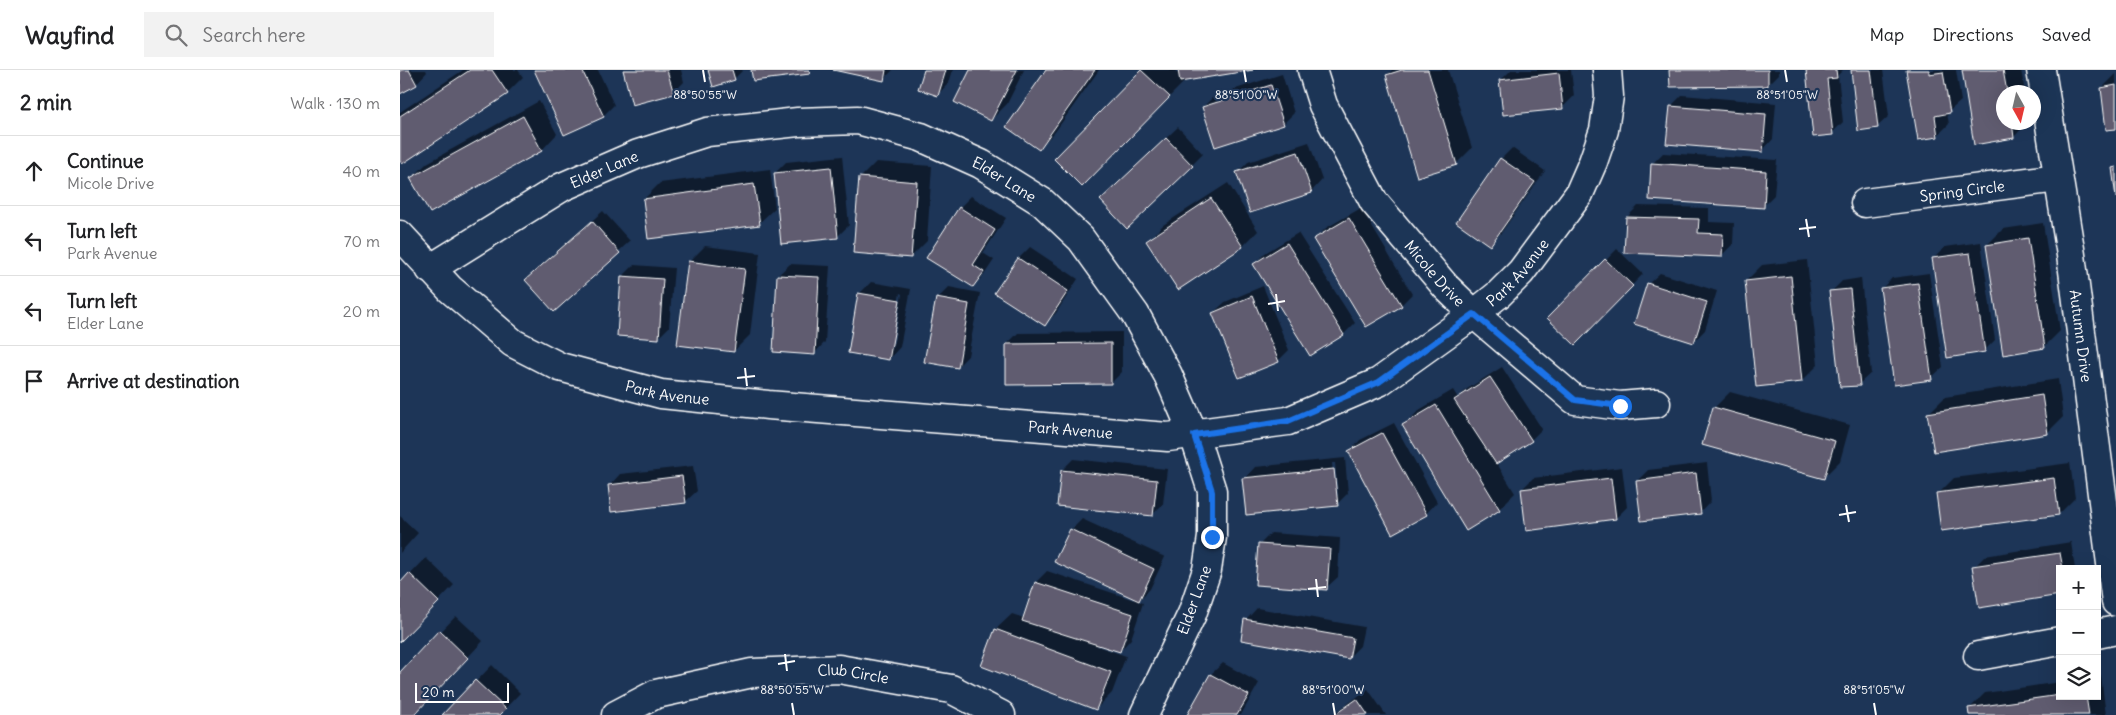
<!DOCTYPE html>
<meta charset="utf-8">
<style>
:root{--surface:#fff;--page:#f2f2f2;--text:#202124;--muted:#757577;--line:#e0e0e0}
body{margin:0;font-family:Delius,sans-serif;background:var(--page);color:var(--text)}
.controls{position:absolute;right:15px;bottom:15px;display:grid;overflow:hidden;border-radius:0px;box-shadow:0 5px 20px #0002}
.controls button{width:45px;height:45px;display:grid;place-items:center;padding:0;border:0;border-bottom:1px solid var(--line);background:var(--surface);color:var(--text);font:25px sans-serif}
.compass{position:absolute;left:1596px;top:15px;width:45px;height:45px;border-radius:50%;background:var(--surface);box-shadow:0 5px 20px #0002;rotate:172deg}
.scale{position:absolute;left:15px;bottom:12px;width:94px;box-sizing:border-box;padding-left:5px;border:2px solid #fff;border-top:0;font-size:14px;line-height:18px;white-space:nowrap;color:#fff;-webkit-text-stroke:4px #1d3557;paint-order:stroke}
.stop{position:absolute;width:15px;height:15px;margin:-11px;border:4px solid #1a73e8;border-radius:50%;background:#fff}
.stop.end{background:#1a73e8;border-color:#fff;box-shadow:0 1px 5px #0008}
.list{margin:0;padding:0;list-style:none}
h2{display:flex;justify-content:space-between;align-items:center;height:65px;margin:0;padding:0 20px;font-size:21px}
h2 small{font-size:16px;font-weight:400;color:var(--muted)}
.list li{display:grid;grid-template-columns:32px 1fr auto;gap:15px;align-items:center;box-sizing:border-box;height:70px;padding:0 20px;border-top:1px solid var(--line)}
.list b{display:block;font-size:19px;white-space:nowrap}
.list p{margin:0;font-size:16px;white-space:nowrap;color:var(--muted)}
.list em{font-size:16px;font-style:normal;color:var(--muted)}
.icon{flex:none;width:28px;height:28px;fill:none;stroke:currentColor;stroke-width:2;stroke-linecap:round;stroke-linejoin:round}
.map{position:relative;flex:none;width:1716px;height:645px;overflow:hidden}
header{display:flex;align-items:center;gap:30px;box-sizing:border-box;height:70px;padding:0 25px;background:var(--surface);border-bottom:1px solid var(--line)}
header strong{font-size:24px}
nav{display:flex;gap:28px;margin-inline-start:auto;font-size:18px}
.search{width:350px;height:45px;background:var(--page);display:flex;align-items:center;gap:12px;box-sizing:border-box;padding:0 18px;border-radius:0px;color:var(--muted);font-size:19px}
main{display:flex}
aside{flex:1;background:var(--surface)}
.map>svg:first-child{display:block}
</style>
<header>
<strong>Wayfind</strong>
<div class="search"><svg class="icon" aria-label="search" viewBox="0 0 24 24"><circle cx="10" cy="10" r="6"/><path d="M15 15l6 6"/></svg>Search here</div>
<nav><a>Map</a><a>Directions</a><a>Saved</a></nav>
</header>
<main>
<aside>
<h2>2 min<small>Walk · 130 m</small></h2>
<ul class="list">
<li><svg class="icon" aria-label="ahead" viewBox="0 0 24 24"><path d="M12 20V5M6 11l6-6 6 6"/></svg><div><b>Continue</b><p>Micole Drive</p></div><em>40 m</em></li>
<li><svg class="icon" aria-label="left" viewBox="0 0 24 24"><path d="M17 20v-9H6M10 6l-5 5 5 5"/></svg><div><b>Turn left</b><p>Park Avenue</p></div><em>70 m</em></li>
<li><svg class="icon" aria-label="left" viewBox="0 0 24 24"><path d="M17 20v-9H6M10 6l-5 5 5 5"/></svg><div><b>Turn left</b><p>Elder Lane</p></div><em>20 m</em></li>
<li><svg class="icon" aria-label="arrive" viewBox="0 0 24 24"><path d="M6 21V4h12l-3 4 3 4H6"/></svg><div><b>Arrive at destination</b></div></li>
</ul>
</aside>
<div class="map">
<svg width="1716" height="645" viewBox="0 0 1716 645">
<rect width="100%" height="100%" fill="#1d3557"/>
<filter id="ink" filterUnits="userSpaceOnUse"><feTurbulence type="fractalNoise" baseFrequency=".02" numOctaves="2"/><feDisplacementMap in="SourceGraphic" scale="10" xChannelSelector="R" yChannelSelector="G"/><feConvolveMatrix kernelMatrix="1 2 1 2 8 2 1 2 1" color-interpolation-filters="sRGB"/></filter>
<g filter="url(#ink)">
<path fill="#0007" fill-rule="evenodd" d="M0 0H26L27 2 16 14 0 23Z
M63 0H118L123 7 107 23 0 89V42Z
M136 0H198L214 35 203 46Z
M224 0H281L284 12 273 23Z
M309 0H343L334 9Z
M439 0H493L483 10Z
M525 0H553L549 13 538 24Z
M572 0H624L607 34 591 50Z
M647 0H699L655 62 639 78Z
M742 0H774L781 6 780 0H846L786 10 682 115 655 89Z
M992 0H1048L1072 78 1056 94 987 5Z
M1111 0H1171L1174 26 1163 37 1100 11Z
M1271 0H1379V4L1368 15Z
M1407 0H1443L1438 5 1443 52 1432 63Z
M1452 0H1483L1489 46 1477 57Z
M1508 0H1556L1561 31 1547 43 1549 54 1538 65 1519 69Z
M1563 0H1621L1625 22H1604V52H1628L1614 67Z
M882 4 894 43 883 54 803 37 814 26Z
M1716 4V58L1702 18Z
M1282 25 1376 33 1373 69 1362 81 1271 36Z
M139 31 157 64 142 80 30 142 11 109 27 93Z
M778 57 803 84 792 95 712 119Z
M909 72 922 110 911 122 837 103 848 92Z
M1112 78 1145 101 1101 163 1090 174 1101 89Z
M1263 83 1377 90 1374 125 1363 136 1252 94Z
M442 86 449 155 437 167 375 103 386 92Z
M476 92 532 96 527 171 511 187 460 108Z
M370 99 375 138 359 153 244 129 260 113Z
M828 113 858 161 843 176 748 171 763 155Z
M571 126 606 148 583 183 594 190 584 205 573 216 560 137Z
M1238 136 1309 138V152L1334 153 1333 174 1322 185 1227 147Z
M961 138 1012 224 1001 235 915 169 926 158Z
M203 141 230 171 154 240 138 198Z
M1643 153 1660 261 1644 277 1587 175 1603 159Z
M898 163 955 253 944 264 910 284 854 195 865 183Z
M1581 172 1595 270 1584 281 1534 188 1545 177Z
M305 176 360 183 350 265 334 281 289 192Z
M630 177 678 209 656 243 645 254 596 222 619 188Z
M1217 179 1243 204 1175 274 1149 248Z
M1407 190 1418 295 1402 311 1346 211 1362 195Z
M390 194 430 196 425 272 414 284 378 205Z
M234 195 274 198 269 257 258 268 222 207Z
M1260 203 1317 221 1305 260 1294 271 1248 214Z
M1529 203 1543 297 1531 308 1481 219 1492 208Z
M1461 208 1471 303 1459 314 1431 222 1442 211Z
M471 212 511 219 500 277 489 289 459 224ZM500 223 502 224 493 278H490Z
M863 216 889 280 878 291 813 243 825 232Z
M549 217 580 223 568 286 557 297 538 228Z
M722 262V302L711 313 607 274 618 263Z
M1102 297 1142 359 1131 370 1096 392 1115 423 1099 439 1004 356 1019 340 1053 320 1058 328 1067 319Z
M1658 309 1663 347 1647 363 1529 343 1545 327Z
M1330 322 1450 355 1440 391 1424 407 1314 338Z
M994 353 1037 432 1026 444 949 382 960 370Z
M945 388 948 423 937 434 844 409 855 397ZM932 393H935L938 426H935Z
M673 389 767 399 763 434 752 445 662 400Z
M1307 393 1311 431 1300 443 1237 411 1248 400Z
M1670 393 1675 428 1659 444 1538 424 1554 408Z
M293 396 297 421 285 432 209 416 220 404Z
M1222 397 1227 437 1216 448 1122 419 1133 408Z
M0 446 18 463 0 483Z
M682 449 765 487 750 519 738 531 743 533 731 569 720 581 698 574 697 576 726 586 712 623 696 639 583 595 596 559 612 544 624 548 636 512 647 501 734 530V528L671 460Z
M871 463 940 468 938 507 926 518 859 475Z
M1671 472 1675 499 1574 497 1585 486Z
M26 488 54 515 0 571V515Z
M857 538 964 557 960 576 949 587 846 550Z
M56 546 83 571 14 645H0V604Z
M823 593 859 613 841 645H789L811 604Z
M92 595 120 623 99 645H44Z
M1697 606H1701L1706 645H1570L1569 639 1585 623 1660 612V626H1697Z
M968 619 986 645H932Z"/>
<path fill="#615c6f" stroke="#fff" d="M0 0H9L17 15 0 24Z
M70 0H92L108 24 2 94 0 91V46Z
M134 0H182L204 47 164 65Z
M223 0H267L274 24 232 35Z
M308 0H332L335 10 313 17Z
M351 0H409L410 4 353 11Z
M433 0H486L484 11Z
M524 0H546L538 26 518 19Z
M570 0H617L591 51 554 32Z
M646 0H695L639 80 606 57Z
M741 0 770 27 682 117 654 89Z
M778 0H853L780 12Z
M1002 0H1028L1057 95 1017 107 986 5Z
M1269 0H1368V16L1270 17Z
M1406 0H1436L1437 8 1427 9 1433 65 1413 67Z
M1451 0H1471L1478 58 1458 61Z
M1506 0H1529V4L1543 2 1550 43 1535 46 1538 67 1518 70Z
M1562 0H1603L1607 22H1604V52H1612L1614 68 1574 75Z
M1159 3 1163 39 1103 45 1099 10Z
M871 15 884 55 815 77 802 37Z
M1716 15V59L1706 60 1701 18Z
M1270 36 1366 44 1363 82 1266 74Z
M123 46 142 81 30 143 10 108Z
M766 68 793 96 727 159 700 130Z
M898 82 912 123 850 143 836 102Z
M1100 88 1135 112 1090 176 1056 152Z
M1251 93 1366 101 1364 138 1249 130Z
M431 97 438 168 381 174 374 103Z
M1716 97V128L1712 98Z
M459 107 517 112 511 188 453 183Z
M354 114 360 155 248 169 243 129Z
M811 128 843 177 778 220 746 171Z
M559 137 595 160 573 195 584 202 573 217 526 188Z
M1226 147 1299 149 1298 163 1323 164 1322 187 1224 183Z
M949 148 1002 236 966 257 913 169Z
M192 151 220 183 154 242 125 210Z
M1628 168 1645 278 1603 285 1586 175Z
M887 173 944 265 910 286 853 194Z
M1570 183 1585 282 1547 288 1532 188Z
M618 188 668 221 645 256 594 223Z
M1205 189 1233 216 1175 275 1147 248Z
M288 191 345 199 334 282 277 275Z
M377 205 419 207 415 285 373 282Z
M221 206 263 209 259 269 217 266Z
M1391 206 1402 312 1356 317 1345 211Z
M1247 213 1307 232 1294 273 1234 254Z
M1518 213 1532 310 1494 315 1480 218Z
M1450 219 1460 316 1440 317 1429 221Z
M458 223 500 230 489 290 448 283Z
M852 226 879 292 839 308 812 243Z
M536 228 569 234 558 298 524 292Z
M711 273V314L606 315V274Z
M1090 307 1132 371 1096 394 1054 330Z
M1642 325 1648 364 1534 382 1527 343Z
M1036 335 1100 440 1066 461 1002 355Z
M1313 337 1435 371 1424 409 1302 375Z
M982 363 1027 445 992 464 948 381Z
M934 399 938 436 846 445 842 408Z
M661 400 757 410 753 446 657 436Z
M1296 403 1301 444 1241 451 1236 411Z
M282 406 286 433 211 442 208 415Z
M1211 408 1216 449 1126 461 1121 419Z
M1654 408 1659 445 1541 461 1536 423Z
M670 459 754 499 739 531 654 492Z
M858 474 930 479 927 520 855 515Z
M1660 483 1663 499H1660V525L1579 538 1572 496Z
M9 503 39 532 0 572V513Z
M635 512 733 544 720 582 622 551Z
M844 549 953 568 949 589 841 570Z
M595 559 711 602 696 640 581 596Z
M39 560 68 588 14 645H0V602Z
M810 604 849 625 837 645H787Z
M75 610 106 639 100 645H42Z
M1660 625 1686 626 1689 645H1569L1568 638Z
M957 629 968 645H934Z"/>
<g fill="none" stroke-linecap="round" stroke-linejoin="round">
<defs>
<g id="street">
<path id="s1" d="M912 0 923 35 974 132 1046 217 1074 244 1175 330 1220 336 1256 333"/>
<path id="s2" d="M1641 0 1671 185 1716 532"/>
<path id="s3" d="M1465 133 1658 108"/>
<path id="s4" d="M0 165 50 219 113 273 160 297 261 324 368 335 768 367 888 351 979 312 1074 244 1099 224 1121 202 1179 124 1193 92 1204 60 1209 26 1207 0"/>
<path id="s5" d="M30 199 162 117 238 84 307 62 398 52 458 50 521 67 581 94 642 132 681 169 735 244 768 305 794 365 812 421V467L807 500 792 544 744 645"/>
<path d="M1697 564 1716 560"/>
<path d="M1578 586 1660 571"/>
<path id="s6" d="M216 645 256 624 352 603 439 599 551 619 601 645"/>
</g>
</defs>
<use href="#street" stroke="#fff" stroke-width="31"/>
<use href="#street" stroke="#1d3557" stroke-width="28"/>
</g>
</g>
<g fill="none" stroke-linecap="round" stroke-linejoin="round" filter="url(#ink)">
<path stroke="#1a73e8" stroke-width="6" d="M812 467V421L794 365 888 351 979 312 1074 244 1175 330 1220 336"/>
</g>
<path fill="none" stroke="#fff" stroke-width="2" d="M303 0 305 12M844 0 846 12M1385 0 1387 12M1406 149 1409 167M1399 159 1416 157M876 224 878 241M868 234 885 231M345 298 347 316M337 308 355 306M1446 435 1449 452M1439 445 1456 442M916 509 918 527M908 519 926 517M385 584 387 601M378 594 395 591M392 633 394 645M933 633 935 645M1474 633 1476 645"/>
<g text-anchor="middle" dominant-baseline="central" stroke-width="4.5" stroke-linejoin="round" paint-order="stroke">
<g font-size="15" fill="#fff" stroke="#1d3557">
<text stroke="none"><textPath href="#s5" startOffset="201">Elder Lane</textPath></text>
<text stroke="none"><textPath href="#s5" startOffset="621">Elder Lane</textPath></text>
<text stroke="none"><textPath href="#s3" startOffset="98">Spring Circle</textPath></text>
<text stroke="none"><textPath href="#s4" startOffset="1220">Park Avenue</textPath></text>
<text stroke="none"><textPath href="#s1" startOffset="240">Micole Drive</textPath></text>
<text stroke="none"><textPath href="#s2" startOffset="269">Autumn Drive</textPath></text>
<text stroke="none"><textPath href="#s4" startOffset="320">Park Avenue</textPath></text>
<text stroke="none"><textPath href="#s4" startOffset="725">Park Avenue</textPath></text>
<text transform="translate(794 530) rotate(-70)">Elder Lane</text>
<text stroke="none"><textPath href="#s6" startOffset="245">Club Circle</textPath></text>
</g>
</g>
<g font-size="12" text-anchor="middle" fill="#fff" stroke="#1d3557" stroke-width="4.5" stroke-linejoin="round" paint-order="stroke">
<text x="305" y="29">88°50'55"W</text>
<text x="846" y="29">88°51'00"W</text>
<text x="1387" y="29">88°51'05"W</text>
<text x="392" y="624">88°50'55"W</text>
<text x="933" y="624">88°51'00"W</text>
<text x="1474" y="624">88°51'05"W</text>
</g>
</svg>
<div class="controls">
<button>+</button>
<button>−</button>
<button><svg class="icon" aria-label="layers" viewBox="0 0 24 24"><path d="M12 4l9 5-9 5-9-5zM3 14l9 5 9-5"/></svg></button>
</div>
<svg class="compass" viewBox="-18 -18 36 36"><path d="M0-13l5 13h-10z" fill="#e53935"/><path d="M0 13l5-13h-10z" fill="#757577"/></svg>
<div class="scale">20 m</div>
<div class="stop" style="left:1220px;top:336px"></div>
<div class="stop end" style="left:812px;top:467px"></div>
</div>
</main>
